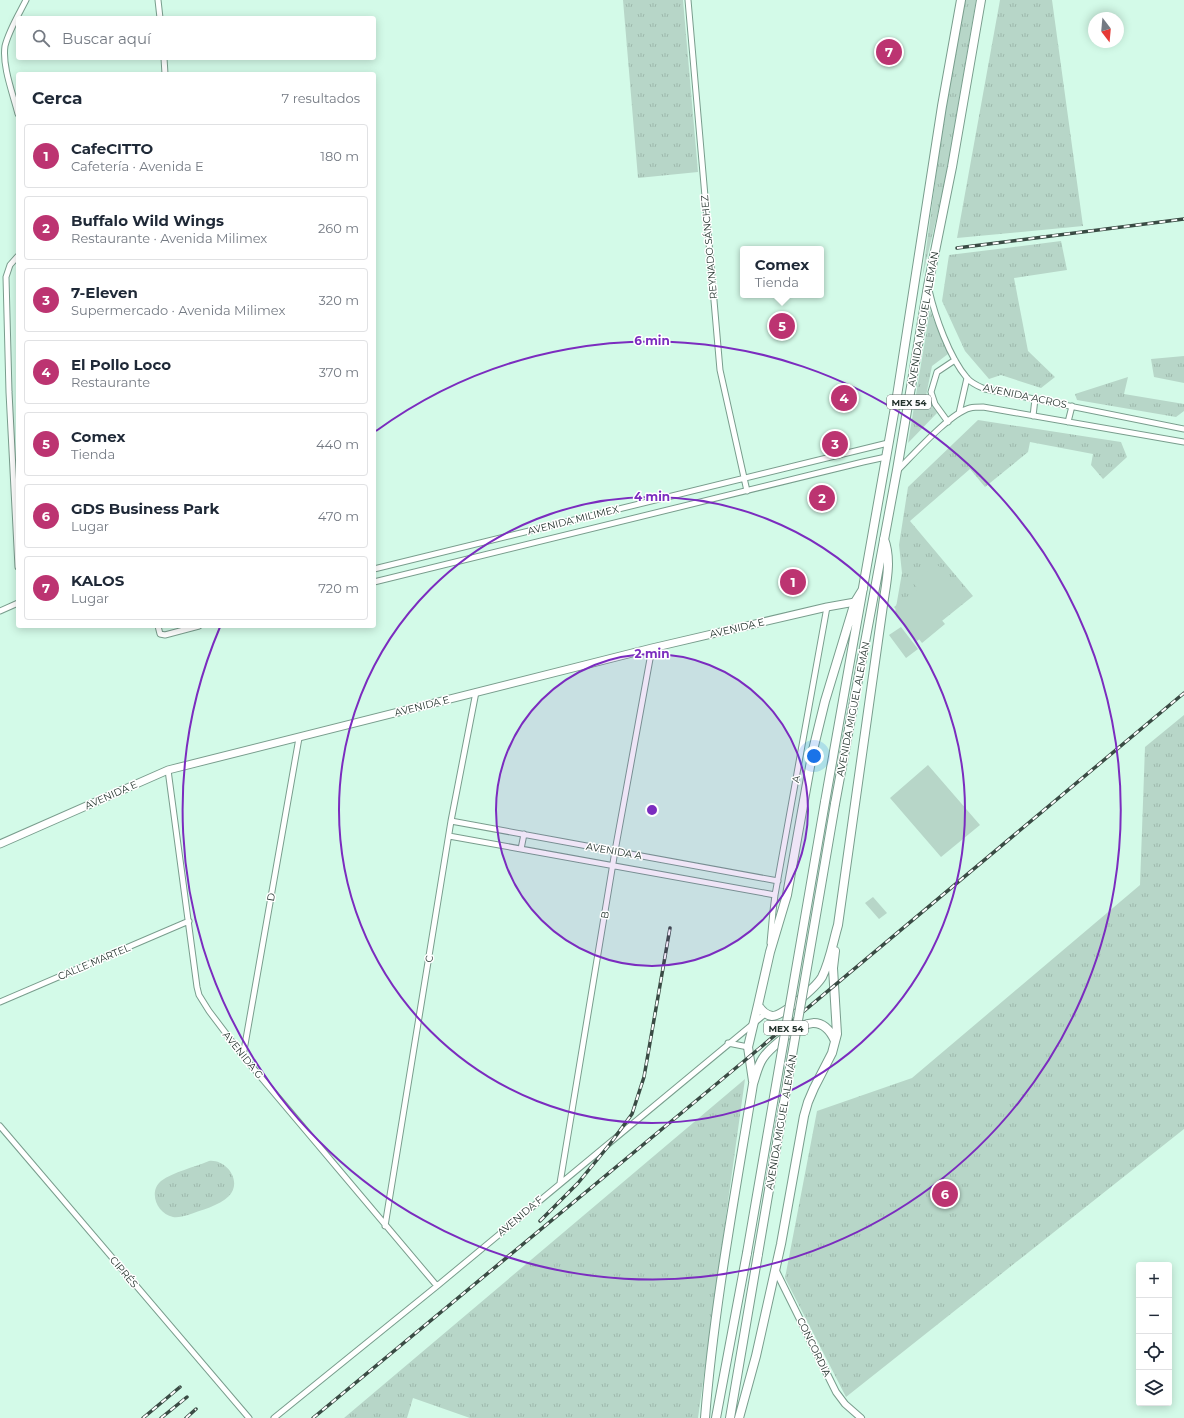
<!DOCTYPE html>
<html lang="es">
<meta charset="utf-8">
<style>
:root{--surface:#fff;--page:#f2f2f3;--text:#1f2937;--muted:#747a83;--line:#e0e1e3;--accent:#bc3471}
body{margin:0;font-family:Montserrat,sans-serif;background:var(--page);color:var(--text)}
.controls{position:absolute;right:12px;bottom:12px;display:grid;overflow:hidden;border-radius:4px;box-shadow:0 2px 10px #0003}
.controls button{width:36px;height:36px;display:grid;place-items:center;padding:0;border:0;border-bottom:1px solid var(--line);background:var(--surface);color:var(--text);font:20px sans-serif}
.compass{position:absolute;left:1088px;top:12px;width:36px;height:36px;border-radius:50%;background:var(--surface);box-shadow:0 2px 10px #0003;rotate:164deg}
.you{position:absolute;left:814px;top:756px;width:14px;height:14px;margin:-10px;border:3px solid #fff;border-radius:50%;background:#1a73e8;box-shadow:0 0 0 6px #1a73e833}
.badge{display:grid;place-items:center;width:26px;height:26px;border-radius:50%;background:var(--accent);color:#fff;font-size:13px;font-weight:700}
.pin{position:absolute;translate:-50% -50%;border:2px solid #fff;box-shadow:0 1px 4px #0006}
.popup{position:absolute;left:740px;top:246px;width:84px;height:52px;box-sizing:border-box;display:grid;place-content:center;border-radius:4px;background:var(--surface);filter:drop-shadow(0 1px 3px #0005);font-size:13px;white-space:nowrap;color:var(--muted)}
.popup b{font-size:15px;color:var(--text)}
.popup::after{content:'';position:absolute;left:50%;top:100%;margin-left:-8px;border:8px solid transparent;border-top-color:var(--surface)}
.list{margin:0;padding:0;list-style:none}
h2{display:flex;justify-content:space-between;align-items:center;height:52px;margin:0;padding:0 16px;font-size:17px}
h2 small{font-size:13px;font-weight:400;color:var(--muted)}
.list li{display:grid;grid-template-columns:26px 1fr auto;gap:12px;align-items:center;box-sizing:border-box;height:64px;margin:0 8px 8px;padding:0 8px;border:1px solid var(--line);border-radius:4px}
.list b{display:block;font-size:15px;white-space:nowrap}
.list p{margin:0;font-size:13px;white-space:nowrap;color:var(--muted)}
.list em{font-size:13px;font-style:normal;color:var(--muted)}
.icon{flex:none;width:22px;height:22px;fill:none;stroke:currentColor;stroke-width:2;stroke-linecap:round;stroke-linejoin:round}
.map{position:relative;flex:none;width:1184px;height:1418px;overflow:hidden}
.search{position:absolute;background:var(--surface);box-shadow:0 2px 10px #0003;left:16px;top:16px;width:360px;height:44px;display:flex;align-items:center;gap:10px;box-sizing:border-box;padding:0 14px;border-radius:4px;color:var(--muted);font-size:15px}
.panel{position:absolute;background:var(--surface);box-shadow:0 2px 10px #0003;left:16px;top:72px;width:360px;height:556px;border-radius:4px}
.map>svg:first-child{display:block}
</style>
<div class="map">
<svg width="1184" height="1418" viewBox="0 0 1184 1418">
<defs>
<pattern id="grass-tufts" width="24" height="20" patternUnits="userSpaceOnUse"><rect width="24" height="20" fill="#b7d6c8"/><path d="M3 7l-1-3M5 7V3M7 7l1-3M15 17l-1-3M17 17v-4M19 17l1-3" fill="none" stroke="#9db8ac"/></pattern>
</defs>
<rect width="100%" height="100%" fill="#d3fae8"/>
<path fill="url(#grass-tufts)" d="M623 0H683L698 172 638 178Z
M965 0H976L945 182 922 279 943 124Z
M1000 0H1052L1083 226 957 238Z
M1061 241 1067 270 1014 278 1028 351 1055 377 1041 388 1001 375 989 379 965 351 942 301 949 255Z
M930 310 948 354 932 366 926 396 937 413 908 443Z
M1184 356V383L1154 377 1151 359Z
M1128 377 1124 394 1184 404V411L1176 417 1077 400 1075 394Z
M978 420 1121 442 1127 457 1103 479 1091 465 1093 454 1030 442 1028 452 985 487 970 469 910 521 973 596 917 641 895 613 902 573 899 545 908 487Z
M1184 715V1129L846 1397 785 1278 817 1111 912 1078 1140 885 1145 747Z
M745 1079 698 1418H470L413 1398 407 1418H344Z
M209 1161C226 1159 243 1181 229 1196 219 1206 201 1210 188 1215 183 1216 178 1218 173 1217 157 1214 148 1192 161 1181 173 1172 195 1167 209 1161Z"/>
<path fill="#b7d6c8" d="M937 564 965 598 942 616 913 583Z
M916 590 945 624 922 643 894 607Z
M901 627 918 649 906 658 889 635Z
M928 765 980 825 941 857 890 798Z
M873 897 887 913 879 919 865 903Z"/>
<g fill="none" stroke-linecap="round" stroke-linejoin="round">
<defs>
<path id="minor" d="M158 0 160 18
M688 0 720 370 747 491
M164 58 165 74
M18 114C13 94 2 66 5 46 9 30 19 14 26 0
M18 256 10 265 6 277 9 392 18 567
M929 290C935 316 949 357 967 378 972 384 978 386 985 389L1184 429
M959 413 967 378
M1033 416 1035 399
M948 422 935 404 931 392 937 372 955 360
M1068 422 1072 406
M898 470C914 454 950 413 970 408 974 407 979 407 983 407L1184 442
M374 569 888 443
M374 582 863 462 886 457
M0 611 18 603
M158 626 160 634 165 635 199 626
M168 770 197 987 199 995 209 1011 243 1056 437 1286
M451 821 778 881
M449 836 775 895
M521 849 524 834
M770 943 773 911 775 895 827 607
M0 1002 189 921
M728 1043 748 1047
M243 1056 299 738
M0 1126 249 1418
M560 1183 615 851 652 648
M385 1226 451 821 476 692
M274 1418 437 1286 765 1014"/>
<path id="tertiary" d="M775 1269 836 1392 845 1404 861 1418"/>
<path id="secondary" d="M0 844 168 770 652 648 827 607 855 602"/>
<path id="trunk" d="M863 589 855 602 825 701 813 750 787 895 770 952 758 1005C761 1010 765 1015 772 1016 783 1016 816 987 822 977 830 961 833 942 838 925L883 605C886 584 892 560 884 539
M825 802 897 396 942 106 961 0
M835 804 897 470 928 286 952 167 981 0
M753 1081 748 1047 758 1005
M705 1418C714 1306 735 1195 753 1084 756 1075 758 1065 763 1058 769 1049 778 1043 786 1036 804 1022 823 1014 835 1041
M716 1418 747 1253
M730 1418 758 1254
M739 1418 756 1356 781 1244 804 1116 808 1102 814 1088 832 1053 837 1034 833 968 835 951"/>
</defs>
<use href="#minor" stroke="#799d8d" stroke-width="7"/>
<use href="#tertiary" stroke="#799d8d" stroke-width="8"/>
<use href="#secondary" stroke="#799d8d" stroke-width="9"/>
<use href="#trunk" stroke="#799d8d" stroke-width="10"/>
<use href="#minor" stroke="#fff" stroke-width="5"/>
<use href="#tertiary" stroke="#fff" stroke-width="6"/>
<use href="#secondary" stroke="#fff" stroke-width="7"/>
<use href="#trunk" stroke="#fff" stroke-width="8"/>
<defs>
<path id="rail" d="M957 248 1184 219
M540 1221 578 1183 610 1144 632 1114 644 1077 670 928
M143 1418 180 1387
M161 1418 187 1397
M186 1418 196 1409
M313 1418 749 1057 1184 693"/>
</defs>
<use href="#rail" stroke="#3a4b44" stroke-width="3.5"/>
<use href="#rail" stroke="#fff" stroke-width="2" stroke-dasharray="6" stroke-linecap="butt"/>
<defs>
<path id="trunk-bridge" d="M747 1253 825 802
M758 1254 835 804"/>
</defs>
<use href="#trunk-bridge" stroke="#799d8d" stroke-width="10" stroke-linecap="butt"/>
<use href="#trunk-bridge" stroke="#fff" stroke-width="8"/>
</g>
<circle cx="652" cy="810" r="156" fill="#7b2cbf" fill-opacity=".12"/>
<g fill="none" stroke="#7b2cbf" stroke-width="2">
<circle cx="652" cy="810" r="156"/>
<circle cx="652" cy="810" r="313"/>
<path d="M376 431A469 469 0 1 1 220 627"/>
</g>
<g text-anchor="middle" dominant-baseline="central" stroke-width="3" stroke-linejoin="round" paint-order="stroke">
<g fill="#fff" stroke="#66716d" stroke-width="1">
<rect x="887" y="395" width="44" height="14" rx="3"/>
<rect x="764" y="1021" width="44" height="14" rx="3"/>
</g>
<g font-size="9" font-weight="bold" fill="#25342e">
<text x="909" y="402">MEX 54</text>
<text x="786" y="1028">MEX 54</text>
</g>
<g font-size="10" fill="#25342e" stroke="#fff">
<text transform="translate(709 247) rotate(-95)">REYNADO SÁNCHEZ</text>
<text transform="translate(923 319) rotate(-80)">AVENIDA MIGUEL ALEMÁN</text>
<text transform="translate(1025 396) rotate(12)">AVENIDA ACROS</text>
<text transform="translate(573 520) rotate(-14)">AVENIDA MILIMEX</text>
<text transform="translate(737 628) rotate(-13)">AVENIDA E</text>
<text transform="translate(422 706) rotate(-14)">AVENIDA E</text>
<text transform="translate(853 709) rotate(-79)">AVENIDA MIGUEL ALEMÁN</text>
<text transform="translate(796 779) rotate(-80)">A</text>
<text transform="translate(111 795) rotate(-24)">AVENIDA E</text>
<text transform="translate(614 851) rotate(10)">AVENIDA A</text>
<text transform="translate(271 897) rotate(-80)">D</text>
<text transform="translate(605 915) rotate(-81)">B</text>
<text transform="translate(429 959) rotate(-81)">C</text>
<text transform="translate(94 962) rotate(-23)">CALLE MARTEL</text>
<text transform="translate(243 1055) rotate(51)">AVENIDA G</text>
<text transform="translate(781 1122) rotate(-80)">AVENIDA MIGUEL ALEMÁN</text>
<text transform="translate(520 1216) rotate(-40)">AVENIDA F</text>
<text transform="translate(124 1272) rotate(50)">CIPRÉS</text>
<text transform="translate(814 1347) rotate(64)">CONCORDIA</text>
</g>
</g>
<circle cx="652" cy="810" r="6" fill="#7b2cbf" stroke="#fff" stroke-width="2"/>
<g font-size="12" text-anchor="middle" font-weight="bold" fill="#7b2cbf" stroke="#fff" stroke-width="3" stroke-linejoin="round" paint-order="stroke">
<text x="652" y="345">6 min</text>
<text x="652" y="501">4 min</text>
<text x="652" y="658">2 min</text>
</g>
</svg>
<div class="controls">
<button>+</button>
<button>−</button>
<button><svg class="icon" aria-label="locate" viewBox="0 0 24 24"><circle cx="12" cy="12" r="6"/><path d="M12 2v4M12 18v4M2 12h4M18 12h4"/></svg></button>
<button><svg class="icon" aria-label="layers" viewBox="0 0 24 24"><path d="M12 4l9 5-9 5-9-5zM3 14l9 5 9-5"/></svg></button>
</div>
<svg class="compass" viewBox="-18 -18 36 36"><path d="M0-13l5 13h-10z" fill="#e53935"/><path d="M0 13l5-13h-10z" fill="#747a83"/></svg>
<div class="you"></div>
<div class="pin badge" style="left:793px;top:582px">1</div>
<div class="pin badge" style="left:822px;top:498px">2</div>
<div class="pin badge" style="left:835px;top:444px">3</div>
<div class="pin badge" style="left:844px;top:398px">4</div>
<div class="pin badge" style="left:782px;top:326px">5</div>
<div class="popup"><b>Comex</b>Tienda</div>
<div class="pin badge" style="left:945px;top:1194px">6</div>
<div class="pin badge" style="left:889px;top:52px">7</div>
<div class="search"><svg class="icon" aria-label="search" viewBox="0 0 24 24"><circle cx="10" cy="10" r="6"/><path d="M15 15l6 6"/></svg>Buscar aquí</div>
<section class="panel">
<h2>Cerca<small>7 resultados</small></h2>
<ul class="list">
<li><span class="badge">1</span><div><b>CafeCITTO</b><p>Cafetería · Avenida E</p></div><em>180 m</em></li>
<li><span class="badge">2</span><div><b>Buffalo Wild Wings</b><p>Restaurante · Avenida Milimex</p></div><em>260 m</em></li>
<li><span class="badge">3</span><div><b>7-Eleven</b><p>Supermercado · Avenida Milimex</p></div><em>320 m</em></li>
<li><span class="badge">4</span><div><b>El Pollo Loco</b><p>Restaurante</p></div><em>370 m</em></li>
<li><span class="badge">5</span><div><b>Comex</b><p>Tienda</p></div><em>440 m</em></li>
<li><span class="badge">6</span><div><b>GDS Business Park</b><p>Lugar</p></div><em>470 m</em></li>
<li><span class="badge">7</span><div><b>KALOS</b><p>Lugar</p></div><em>720 m</em></li>
</ul>
</section>
</div>
